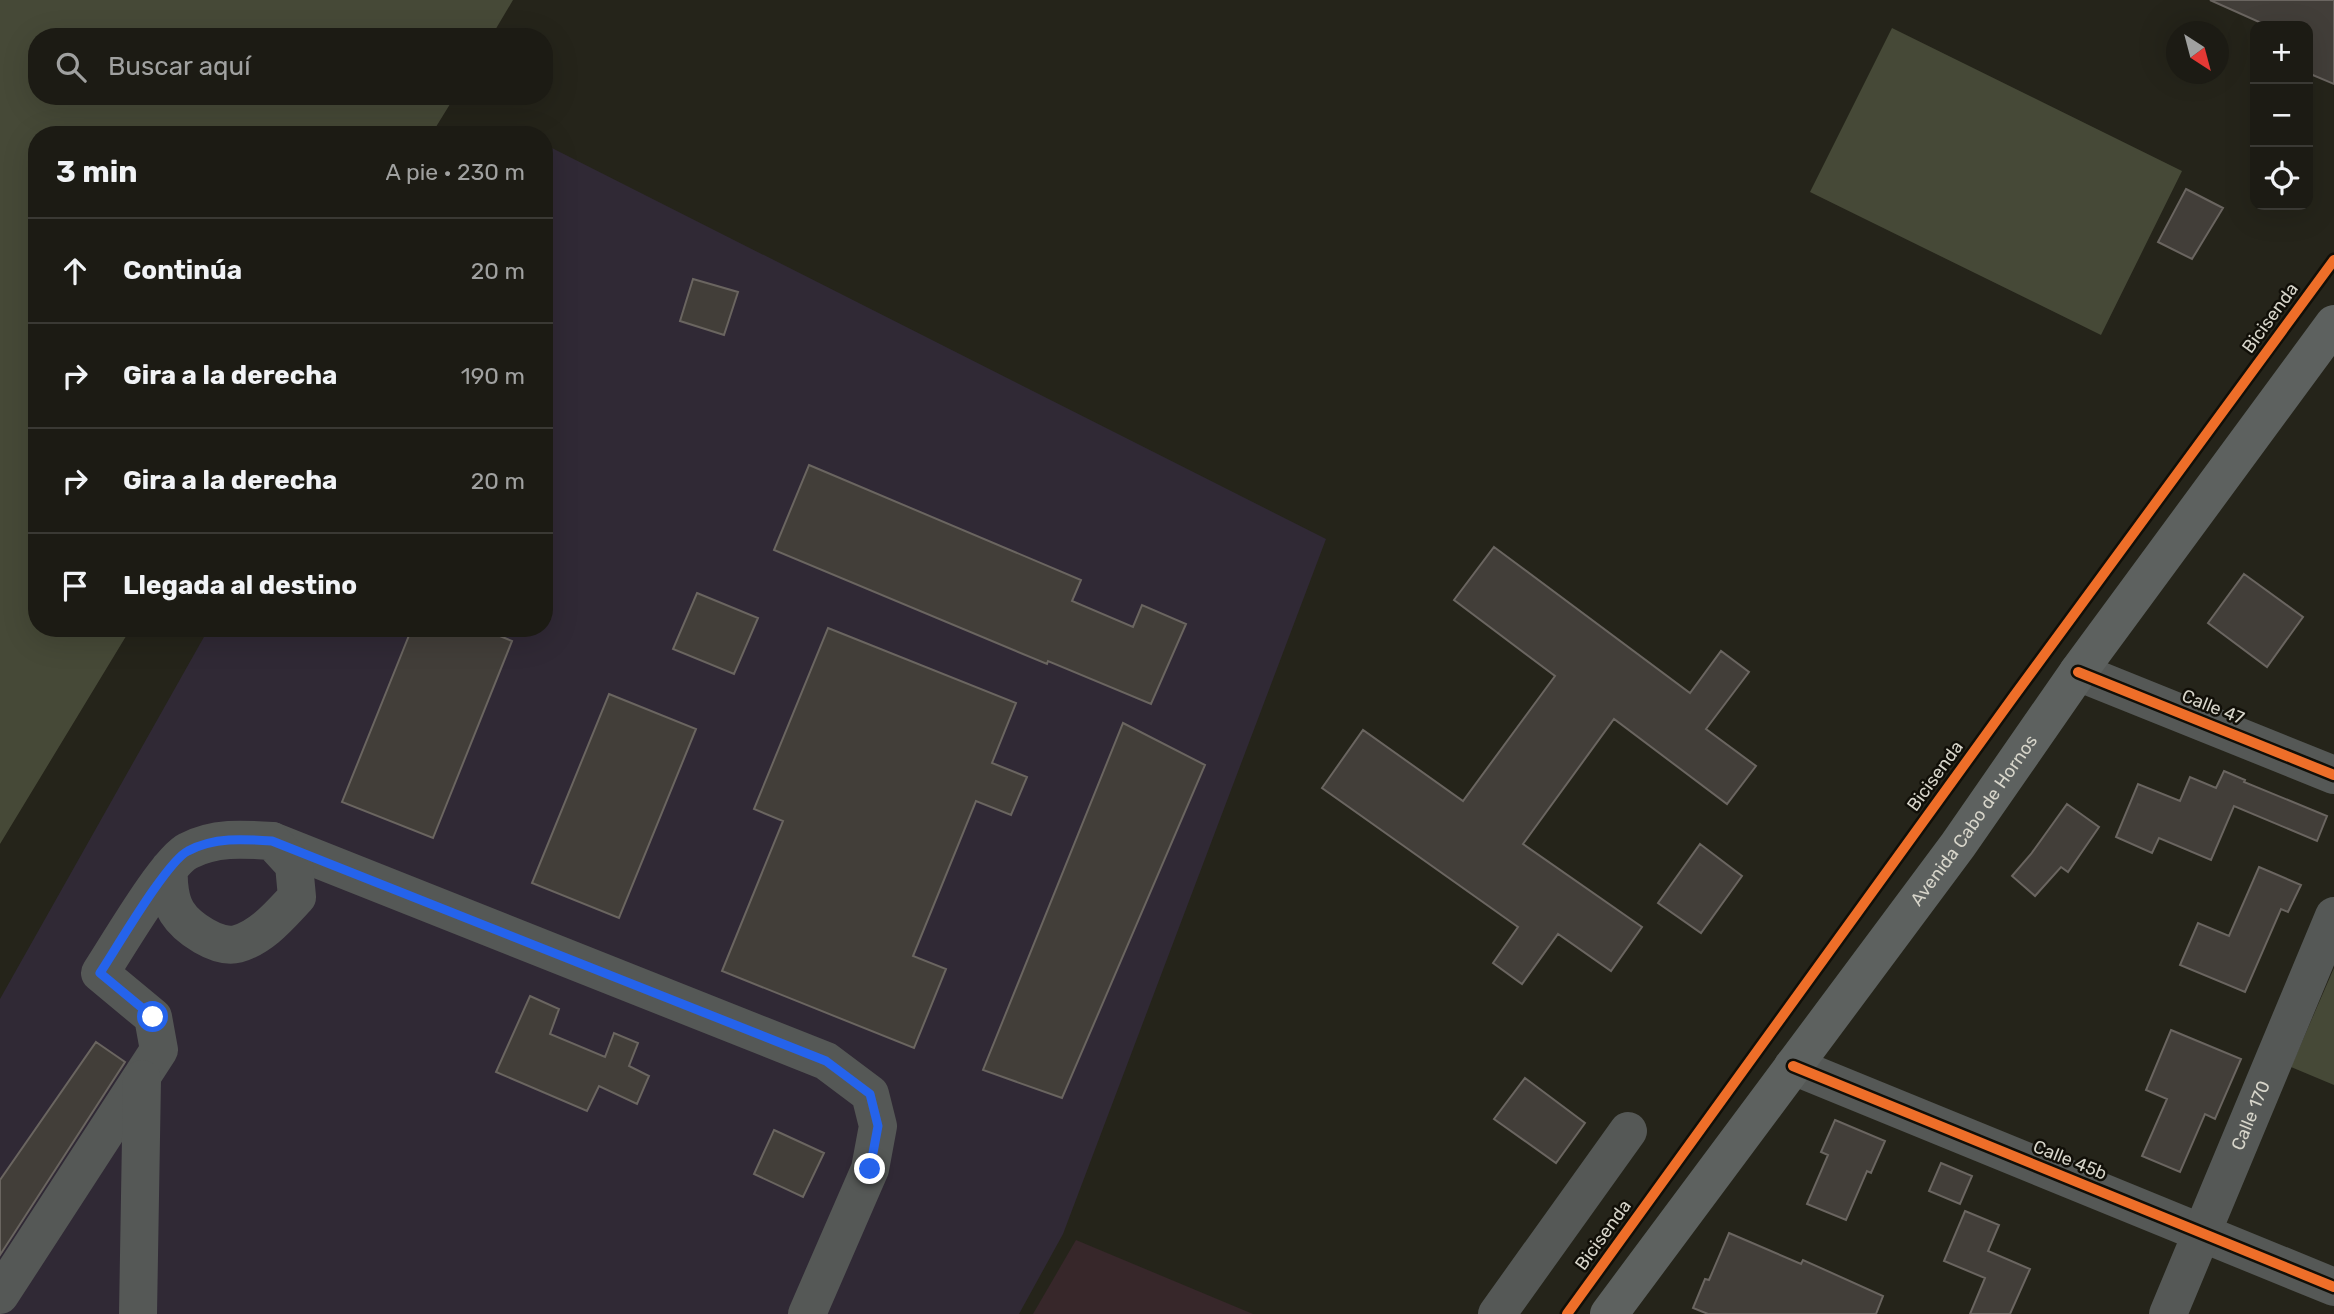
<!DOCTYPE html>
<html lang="es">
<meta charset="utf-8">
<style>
:root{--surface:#1c1b14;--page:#25241d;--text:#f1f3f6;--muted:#a0a1a0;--line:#3a3934}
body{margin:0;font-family:Rubik,sans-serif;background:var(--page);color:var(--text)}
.controls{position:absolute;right:21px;top:21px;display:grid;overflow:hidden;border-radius:14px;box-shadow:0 7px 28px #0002}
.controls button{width:63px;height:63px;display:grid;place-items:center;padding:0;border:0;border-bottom:2px solid var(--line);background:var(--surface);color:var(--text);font:35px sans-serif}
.compass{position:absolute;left:2166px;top:21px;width:63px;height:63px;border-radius:50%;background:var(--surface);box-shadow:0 7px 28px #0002;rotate:144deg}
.stop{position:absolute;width:21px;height:21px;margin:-16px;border:5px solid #2563eb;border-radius:50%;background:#fff}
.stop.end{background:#2563eb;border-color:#fff;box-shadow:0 2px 7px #0008}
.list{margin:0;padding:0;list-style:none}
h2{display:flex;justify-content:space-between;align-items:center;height:91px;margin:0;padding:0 28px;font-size:30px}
h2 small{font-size:23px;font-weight:400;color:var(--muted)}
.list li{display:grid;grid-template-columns:46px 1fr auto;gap:21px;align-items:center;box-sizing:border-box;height:105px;padding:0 28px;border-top:2px solid var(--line)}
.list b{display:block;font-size:26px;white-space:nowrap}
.list em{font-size:23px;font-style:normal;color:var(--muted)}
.icon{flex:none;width:38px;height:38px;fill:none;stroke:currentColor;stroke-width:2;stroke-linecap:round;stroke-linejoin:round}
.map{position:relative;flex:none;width:2334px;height:1314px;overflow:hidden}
.search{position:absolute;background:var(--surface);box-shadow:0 7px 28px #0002;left:28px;top:28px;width:525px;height:77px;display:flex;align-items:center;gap:18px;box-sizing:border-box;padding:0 24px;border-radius:28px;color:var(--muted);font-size:26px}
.panel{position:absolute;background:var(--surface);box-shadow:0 7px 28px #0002;left:28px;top:126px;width:525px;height:511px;border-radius:28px}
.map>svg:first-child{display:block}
</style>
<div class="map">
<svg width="2334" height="1314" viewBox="0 0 2334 1314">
<rect width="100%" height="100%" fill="#25241a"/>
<path fill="#302935" d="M544 144 1326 539 1063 1234 1019 1314H0V999L209 628H544Z"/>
<path fill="#37272a" d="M1076 1240 1253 1314H1033Z"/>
<path fill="#464937" d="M0 0H513L491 37H37V96H455L431 135H37V628H131L0 844Z
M1892 28 2182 171 2101 335 1810 192Z
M2334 968V1085L2291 1067Z"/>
<path fill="#423e39" stroke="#6a6560" stroke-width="2" d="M2210 0H2334V84L2308 73V26H2268Z
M2186 189 2223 208 2192 259 2158 242Z
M693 279 738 292 724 335 680 321Z
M809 465 1081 580 1072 601 1133 627 1142 605 1186 624 1151 704 1048 661 1047 664 774 550Z
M1494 547 1690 693 1721 651 1749 672 1706 729 1756 766 1727 804 1614 719 1523 844 1642 927 1611 971 1558 934 1522 984 1493 963 1518 927 1322 788 1363 730 1463 801 1555 676 1454 600Z
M2244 574 2303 617 2267 667 2208 623Z
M697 593 758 618 734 674 673 649Z
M412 628H480L512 641 433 838 342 802Z
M828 628 1016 703 992 763 1027 777 1011 815 976 801 913 956 946 969 914 1048 722 971 783 821 754 809Z
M609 694 696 729 619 918 532 883Z
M1123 723 1205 765 1062 1098 983 1070Z
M2224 771 2245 780 2244 782 2327 816 2317 841 2234 806 2211 860 2159 838 2152 853 2116 837 2138 784 2180 801 2190 777 2216 788Z
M2067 804 2099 827 2068 872 2061 867 2035 896 2012 876 2031 854Z
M1700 844 1742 876 1701 933 1658 903Z
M2259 867 2301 885 2288 912 2281 909 2245 992 2180 965 2198 923 2229 936Z
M530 996 559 1009 550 1034 605 1057 614 1033 638 1043 629 1066 649 1076 637 1104 599 1086 587 1111 496 1072Z
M2171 1030 2241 1059 2215 1119 2205 1114 2180 1172 2142 1156 2167 1099 2146 1090Z
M96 1042 125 1062 0 1255V1180Z
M1525 1078 1585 1123 1556 1163 1494 1119Z
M1835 1120 1885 1141 1871 1173 1867 1171 1846 1220 1807 1204 1828 1155 1821 1152Z
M774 1130 824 1153 803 1197 754 1174Z
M1941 1163 1972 1176 1960 1204 1929 1191Z
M1965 1211 1999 1225 1988 1251 2030 1269 2010 1314H1970L1985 1278 1944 1261Z
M1729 1233 1801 1264 1803 1260 1883 1296 1876 1314H1708L1693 1308 1705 1279 1709 1280Z"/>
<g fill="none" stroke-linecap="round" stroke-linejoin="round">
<g stroke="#555856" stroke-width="38">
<path d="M2078 672 2334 775"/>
<path d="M272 841 826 1061 870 1094 878 1126 870 1169 807 1314"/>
<path d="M1793 1066 2334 1287"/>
<path d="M0 1295 159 1050 153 1017 100 973C116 949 167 861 188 851 214 837 243 839 272 841L294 865 297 897C280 915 262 937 237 944 218 949 187 928 177 912 170 901 168 882 169 869"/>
<path d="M138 1314 142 1079"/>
<path d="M1497 1314 1628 1131"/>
<path id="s1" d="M2168 1314 2334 916"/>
</g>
<path stroke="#5d615f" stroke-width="38" id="s2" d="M1609 1314 1958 845 2078 672 2334 324"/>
<defs>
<path id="cycleway" d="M2078 672 2334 775
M1793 1066 2334 1287
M1567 1314 2014 696 2334 260"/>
</defs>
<use href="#cycleway" stroke="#110f08" stroke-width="15"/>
<use href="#cycleway" stroke="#ee6e29" stroke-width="10"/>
</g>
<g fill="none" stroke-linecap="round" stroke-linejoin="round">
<path stroke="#2563eb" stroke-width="9" d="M153 1017 100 973C116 949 167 861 188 851 214 837 243 839 272 841L826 1061 870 1094 878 1126 870 1169"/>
</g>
<g text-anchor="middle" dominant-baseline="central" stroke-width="5" stroke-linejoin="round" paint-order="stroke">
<g font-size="18" fill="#d7d5ca" stroke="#110f08">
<text transform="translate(2270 318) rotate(-54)">Bicisenda</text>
<text transform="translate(2213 707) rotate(22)">Calle 47</text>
<text transform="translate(1935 776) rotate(-54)">Bicisenda</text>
<text stroke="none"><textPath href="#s2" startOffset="614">Avenida Cabo de Hornos</textPath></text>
<text stroke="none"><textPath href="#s1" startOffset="215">Calle 170</textPath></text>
<text transform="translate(2070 1160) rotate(22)">Calle 45b</text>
<text transform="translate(1603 1235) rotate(-54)">Bicisenda</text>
</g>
</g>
</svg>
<div class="controls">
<button>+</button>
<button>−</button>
<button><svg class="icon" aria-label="locate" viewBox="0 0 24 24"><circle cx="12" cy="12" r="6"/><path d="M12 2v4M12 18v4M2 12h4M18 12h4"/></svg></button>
</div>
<svg class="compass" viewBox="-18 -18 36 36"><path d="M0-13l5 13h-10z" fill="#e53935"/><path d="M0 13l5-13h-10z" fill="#a0a1a0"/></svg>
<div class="stop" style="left:153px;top:1017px"></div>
<div class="stop end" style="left:870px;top:1169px"></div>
<div class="search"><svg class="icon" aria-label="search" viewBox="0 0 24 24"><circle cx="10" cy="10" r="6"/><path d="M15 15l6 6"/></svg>Buscar aquí</div>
<section class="panel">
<h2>3 min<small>A pie · 230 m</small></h2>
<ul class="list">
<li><svg class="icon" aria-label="ahead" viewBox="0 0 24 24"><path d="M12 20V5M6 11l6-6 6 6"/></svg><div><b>Continúa</b></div><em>20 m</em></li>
<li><svg class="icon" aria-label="right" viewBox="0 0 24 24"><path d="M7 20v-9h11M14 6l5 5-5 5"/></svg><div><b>Gira a la derecha</b></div><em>190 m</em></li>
<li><svg class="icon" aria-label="right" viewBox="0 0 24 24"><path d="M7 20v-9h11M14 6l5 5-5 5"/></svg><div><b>Gira a la derecha</b></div><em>20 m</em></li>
<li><svg class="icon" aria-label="arrive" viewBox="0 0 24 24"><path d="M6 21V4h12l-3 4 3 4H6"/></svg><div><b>Llegada al destino</b></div></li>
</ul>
</section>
</div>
